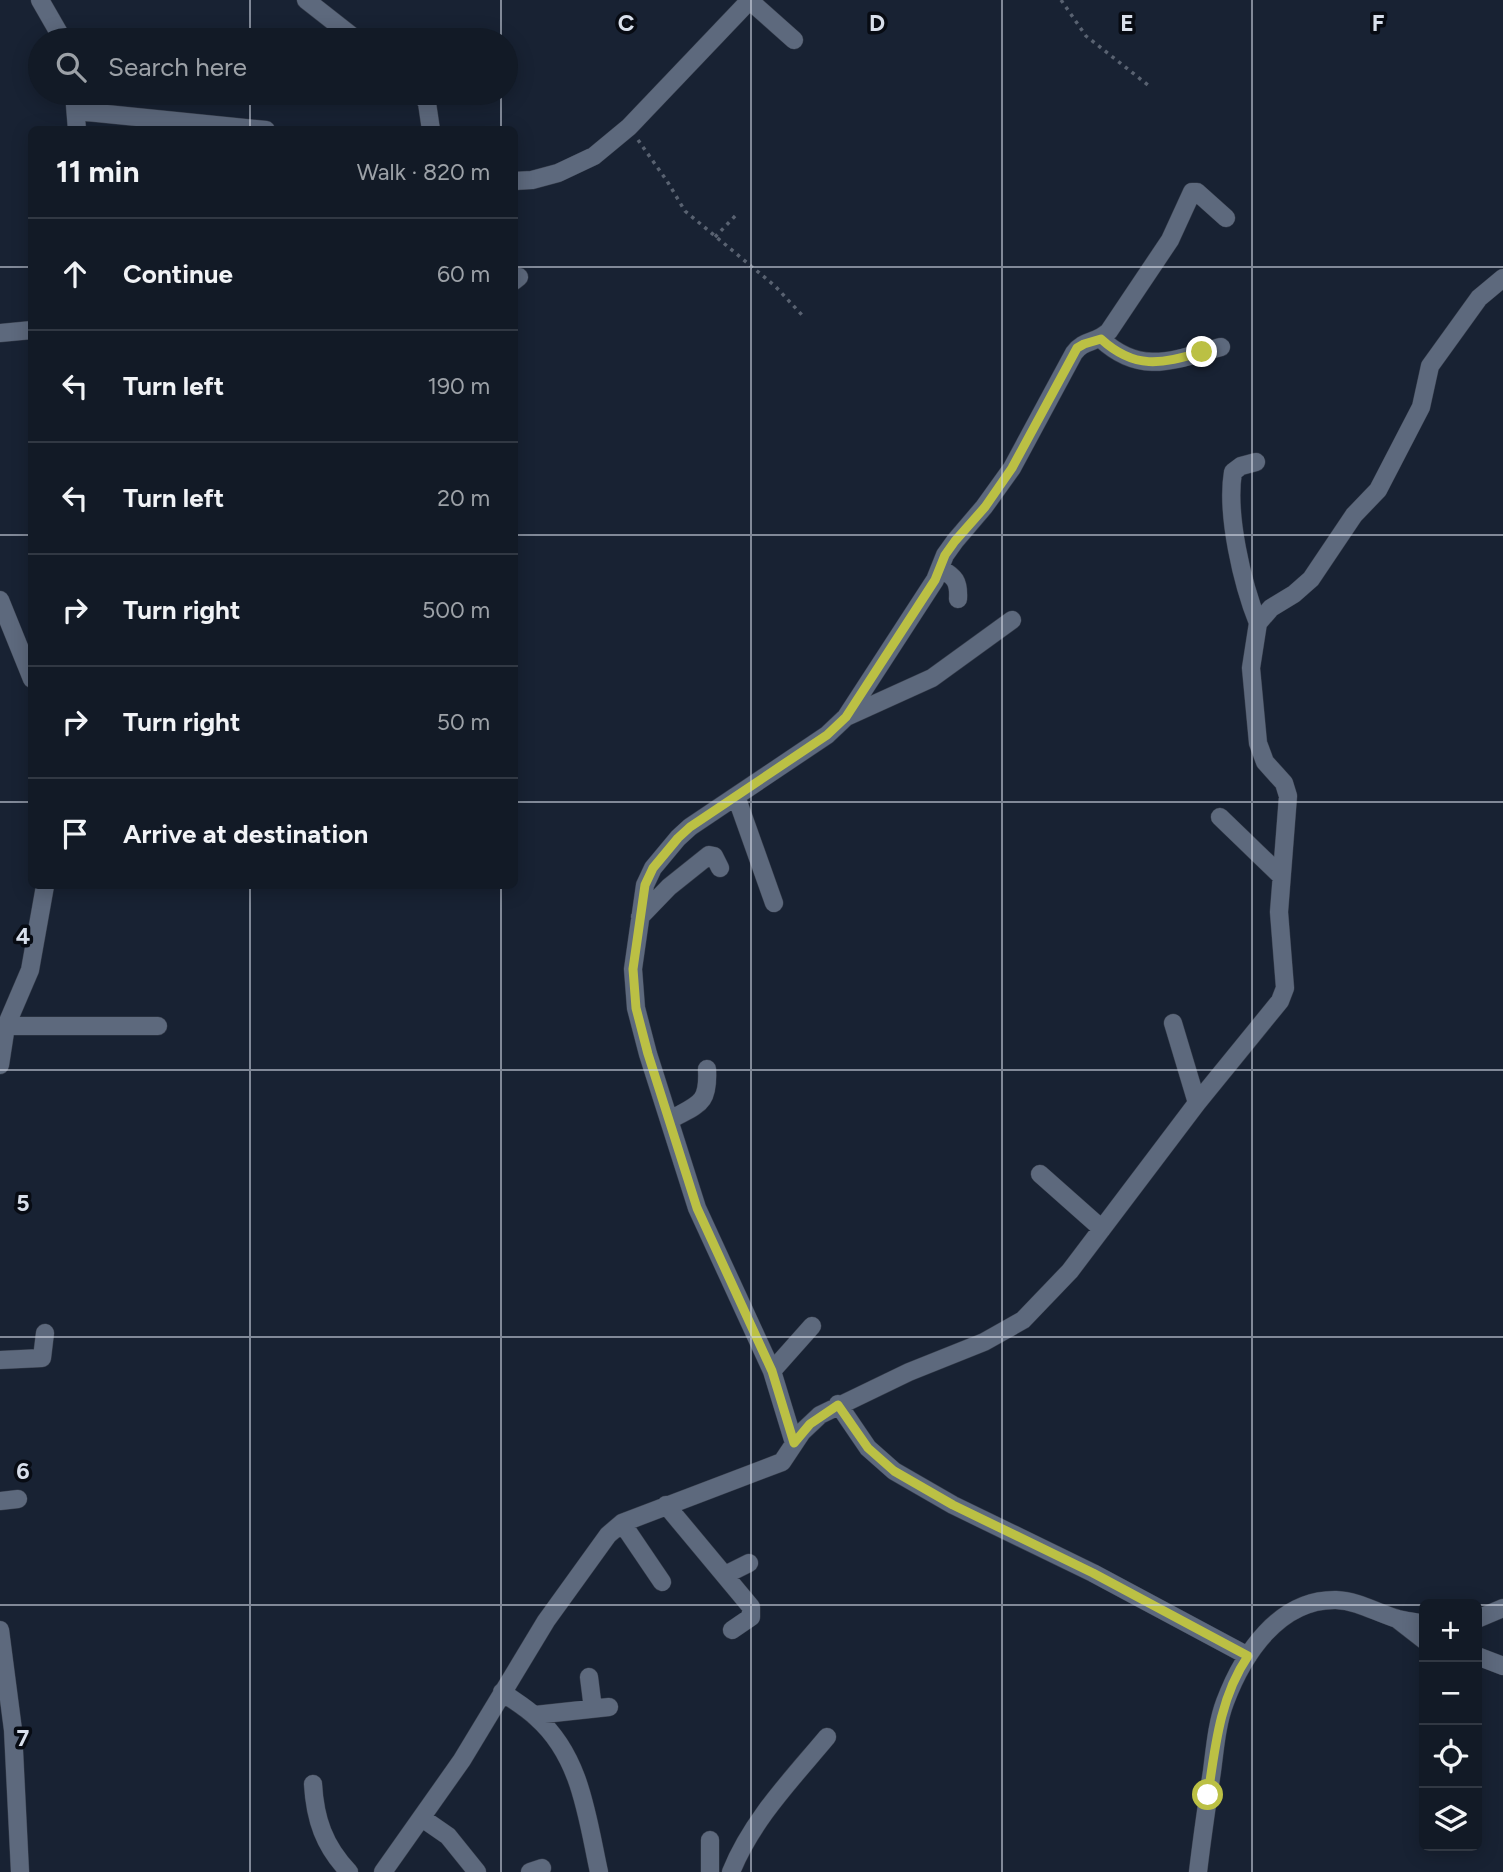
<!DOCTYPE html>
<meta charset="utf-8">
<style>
:root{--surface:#121a26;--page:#1b232e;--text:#f1f3f6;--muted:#9ca1a7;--line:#313843}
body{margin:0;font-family:Figtree,sans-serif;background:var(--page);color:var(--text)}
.controls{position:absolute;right:21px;bottom:21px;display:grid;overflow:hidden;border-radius:10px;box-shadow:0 4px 18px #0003}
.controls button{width:63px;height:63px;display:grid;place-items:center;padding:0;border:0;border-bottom:2px solid var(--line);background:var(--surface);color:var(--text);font:35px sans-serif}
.stop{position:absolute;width:21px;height:21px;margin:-16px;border:5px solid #bbc044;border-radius:50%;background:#fff}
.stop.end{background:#bbc044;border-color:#fff;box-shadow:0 2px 7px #0008}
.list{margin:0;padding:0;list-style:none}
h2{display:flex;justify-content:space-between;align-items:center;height:91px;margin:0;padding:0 28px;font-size:30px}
h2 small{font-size:23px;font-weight:400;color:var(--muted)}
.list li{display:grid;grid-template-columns:46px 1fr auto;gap:21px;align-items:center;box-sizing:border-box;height:112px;padding:0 28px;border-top:2px solid var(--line)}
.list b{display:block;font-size:26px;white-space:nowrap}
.list em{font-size:23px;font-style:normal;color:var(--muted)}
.icon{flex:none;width:38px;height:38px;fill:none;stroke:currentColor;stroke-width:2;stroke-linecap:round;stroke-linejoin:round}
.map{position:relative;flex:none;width:1503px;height:1872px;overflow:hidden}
.search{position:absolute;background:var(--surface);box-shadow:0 4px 18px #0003;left:28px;top:28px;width:490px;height:77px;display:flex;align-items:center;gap:18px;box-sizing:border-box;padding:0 24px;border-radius:38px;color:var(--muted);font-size:26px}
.panel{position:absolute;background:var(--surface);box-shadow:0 4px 18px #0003;left:28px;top:126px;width:490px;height:763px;border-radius:10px}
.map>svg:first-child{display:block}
</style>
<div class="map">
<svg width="1503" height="1872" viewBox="0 0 1503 1872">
<rect width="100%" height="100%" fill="#182233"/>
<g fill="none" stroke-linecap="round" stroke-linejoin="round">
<defs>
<path id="minor" d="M40 0 63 40
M306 0 357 40
M749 0 794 40
M74 93 77 130
M421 93 427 103 431 130
M77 111 266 130
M514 181 532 180 558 173 594 156 629 127 750 0
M514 281 519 277
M0 333 32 330
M1101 339C1141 376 1174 360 1221 347
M1256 462 1241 466 1233 472C1226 514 1242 583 1258 623
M940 568C955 577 959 581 958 599
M0 600 32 679
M846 717 932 678 1012 620
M736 796 774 903
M1220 817 1280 875
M640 917 669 887 709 855 714 856 720 868
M1173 1023 1197 1103
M6 1026H158
M0 1065 6 1026 30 970 45 886
M670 1120C698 1104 709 1105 707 1069
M1040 1174 1102 1229
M0 1360 42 1358 45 1333
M772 1371 812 1326
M838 1404 868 1448 894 1471 953 1505 1093 1573 1248 1656
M794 1443 772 1371 697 1208 648 1054 636 1008 633 969 645 885 653 868 678 838 690 827 827 735 846 717 935 580 945 555 955 541 984 507 1012 468 1074 353C1084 339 1096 344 1109 331L1170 240 1192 192H1197L1226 218
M0 1501 18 1499
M666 1505 751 1607V1617L732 1630
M622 1523 662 1582
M725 1575 749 1563
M1397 1619 1424 1640
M1477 1619 1503 1608
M0 1630 13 1730 20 1872
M1477 1656 1503 1666
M589 1677 593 1709
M502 1692C513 1700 527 1708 537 1718 581 1757 587 1817 599 1872
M535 1715 609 1707
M313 1784C315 1819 324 1846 349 1872
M422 1818 448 1836 477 1872
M710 1840V1872
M383 1872 462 1760 546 1621 608 1535 622 1523 782 1462 802 1432 820 1415 909 1372 984 1342 1023 1320 1070 1271 1197 1103 1280 1001 1285 988 1279 912 1288 796 1284 783 1265 762 1258 743 1251 668 1258 623 1271 608 1294 594 1311 579 1354 515 1378 490 1421 407 1430 366 1479 298 1503 278
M530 1872 542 1868
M731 1872C752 1820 791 1780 827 1737
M1198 1872C1202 1838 1207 1804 1212 1771 1215 1748 1217 1723 1225 1702 1243 1654 1279 1599 1336 1600 1359 1601 1377 1613 1398 1619 1406 1621 1416 1622 1424 1624"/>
</defs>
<use href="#minor" stroke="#373e4c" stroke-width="19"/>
<path stroke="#596271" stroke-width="3.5" stroke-dasharray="3.5 5" stroke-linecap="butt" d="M1061 0 1086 36 1148 85
M638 140 667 181 685 211 775 286 802 315
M715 237 738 213"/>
<use href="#minor" stroke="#5d697d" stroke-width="18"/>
</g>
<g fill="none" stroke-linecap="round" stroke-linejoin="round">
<path stroke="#bbc044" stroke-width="9" d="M1202 352C1161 364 1135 370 1101 339L1084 344 1077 348 1012 468 985 507 955 541 945 555 935 580 846 717 827 735 690 827 678 838 653 868 645 885 633 969 636 1008 648 1054 697 1208 772 1371 794 1443 810 1424 838 1405 868 1448 894 1471 953 1505 1093 1573 1248 1656C1220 1697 1215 1747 1208 1795"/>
</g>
<path fill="none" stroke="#d8dfeb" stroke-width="2" stroke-opacity="0.55" d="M250 0V40M501 0V40M751 0V1872M1002 0V1872M1252 0V1872M250 93V130M501 93V130M0 267H32M514 267H1503M0 535H32M514 535H1503M0 802H32M514 802H1503M250 886V1872M501 886V1872M0 1070H1503M0 1337H1503M0 1605H1424M1477 1605H1503"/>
<g font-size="23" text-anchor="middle" font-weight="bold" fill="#d8dfeb" stroke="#070b13" stroke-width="7" stroke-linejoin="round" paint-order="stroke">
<text x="626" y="31">C</text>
<text x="877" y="31">D</text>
<text x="1127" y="31">E</text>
<text x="1378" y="31">F</text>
<text x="23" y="944">4</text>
<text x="23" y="1211">5</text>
<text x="23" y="1479">6</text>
<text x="23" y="1746">7</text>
</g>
</svg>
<div class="controls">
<button>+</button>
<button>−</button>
<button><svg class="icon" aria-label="locate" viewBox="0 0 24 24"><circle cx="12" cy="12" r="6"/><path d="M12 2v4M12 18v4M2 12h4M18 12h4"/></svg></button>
<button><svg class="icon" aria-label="layers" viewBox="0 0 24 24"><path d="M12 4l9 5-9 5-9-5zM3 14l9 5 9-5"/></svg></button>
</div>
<div class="stop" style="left:1208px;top:1795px"></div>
<div class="stop end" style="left:1202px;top:352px"></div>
<div class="search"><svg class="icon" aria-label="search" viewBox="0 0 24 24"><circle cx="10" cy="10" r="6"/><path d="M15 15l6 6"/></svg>Search here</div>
<section class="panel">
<h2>11 min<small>Walk · 820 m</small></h2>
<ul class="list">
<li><svg class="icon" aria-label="ahead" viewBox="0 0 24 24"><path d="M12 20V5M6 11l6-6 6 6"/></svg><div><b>Continue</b></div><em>60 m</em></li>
<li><svg class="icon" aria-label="left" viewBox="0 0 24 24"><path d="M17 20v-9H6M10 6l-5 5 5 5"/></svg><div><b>Turn left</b></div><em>190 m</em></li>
<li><svg class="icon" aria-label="left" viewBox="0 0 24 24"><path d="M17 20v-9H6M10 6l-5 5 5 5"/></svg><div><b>Turn left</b></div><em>20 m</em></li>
<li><svg class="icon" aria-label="right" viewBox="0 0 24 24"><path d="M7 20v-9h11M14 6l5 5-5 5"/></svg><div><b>Turn right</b></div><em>500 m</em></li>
<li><svg class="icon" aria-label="right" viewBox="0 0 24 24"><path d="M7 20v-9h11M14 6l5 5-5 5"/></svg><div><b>Turn right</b></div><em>50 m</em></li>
<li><svg class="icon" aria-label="arrive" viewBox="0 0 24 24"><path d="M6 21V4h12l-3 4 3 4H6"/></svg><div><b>Arrive at destination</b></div></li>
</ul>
</section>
</div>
